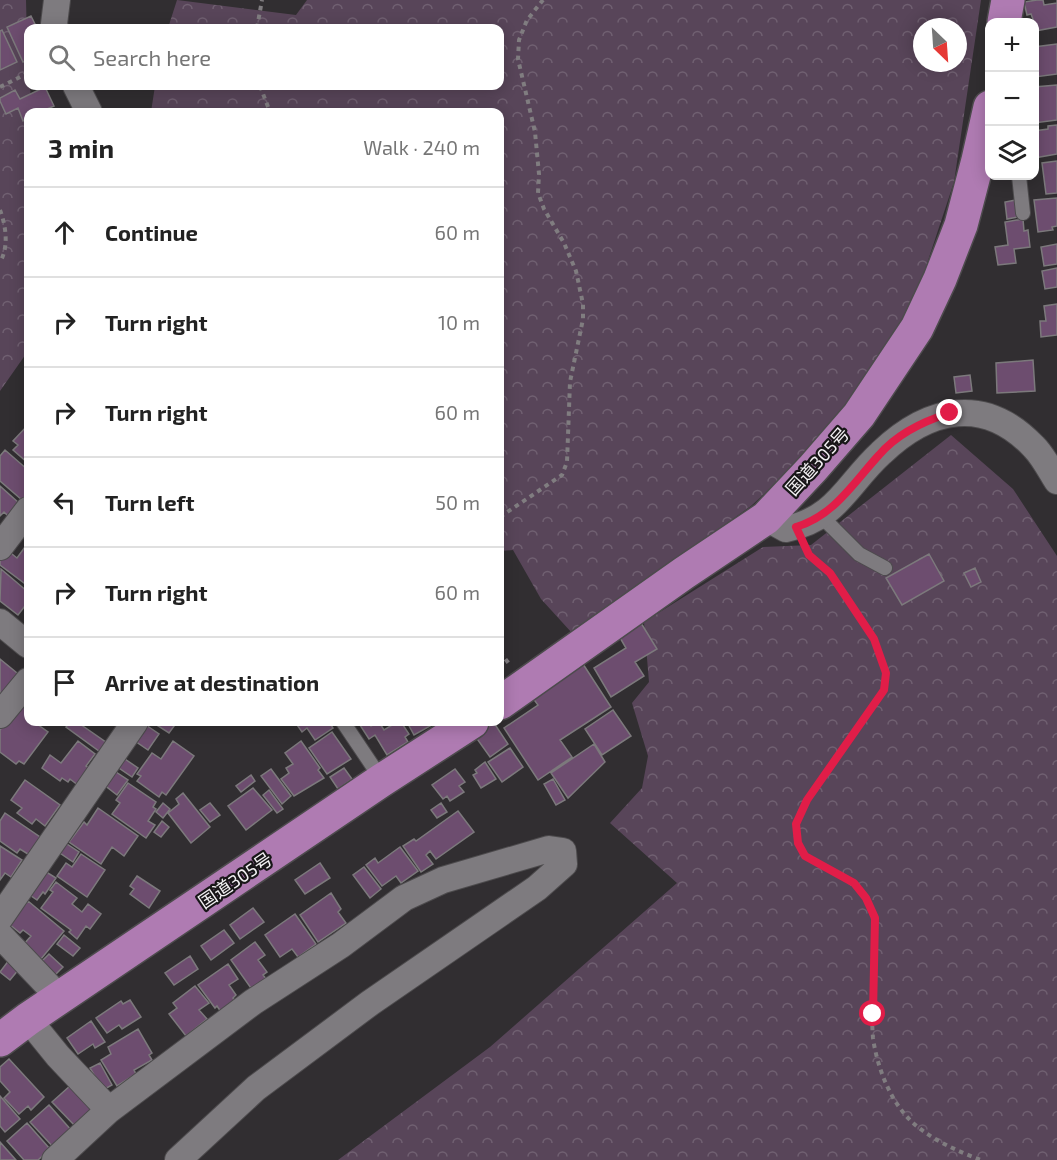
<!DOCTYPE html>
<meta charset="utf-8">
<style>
:root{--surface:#fff;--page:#f6f6f6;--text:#222;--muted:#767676;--line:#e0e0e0}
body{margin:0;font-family:"Exo 2","Noto Sans JP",sans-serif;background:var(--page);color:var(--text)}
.controls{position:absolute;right:18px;top:18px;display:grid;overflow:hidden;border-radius:12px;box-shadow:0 3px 15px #0003}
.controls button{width:54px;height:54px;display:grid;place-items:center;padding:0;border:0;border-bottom:2px solid var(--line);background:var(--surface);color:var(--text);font:30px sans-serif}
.compass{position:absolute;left:913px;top:18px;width:54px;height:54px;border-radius:50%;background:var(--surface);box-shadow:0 3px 15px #0003;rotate:155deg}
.stop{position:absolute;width:18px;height:18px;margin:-14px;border:4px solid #e11d48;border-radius:50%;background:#fff}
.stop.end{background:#e11d48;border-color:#fff;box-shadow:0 2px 6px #0008}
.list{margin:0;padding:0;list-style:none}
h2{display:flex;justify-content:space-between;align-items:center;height:78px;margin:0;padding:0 24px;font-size:26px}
h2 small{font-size:20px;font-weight:400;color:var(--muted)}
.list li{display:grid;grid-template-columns:39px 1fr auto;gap:18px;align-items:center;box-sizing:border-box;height:90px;padding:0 24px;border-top:2px solid var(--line)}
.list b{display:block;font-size:22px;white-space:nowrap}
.list em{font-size:20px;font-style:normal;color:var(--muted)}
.icon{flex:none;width:33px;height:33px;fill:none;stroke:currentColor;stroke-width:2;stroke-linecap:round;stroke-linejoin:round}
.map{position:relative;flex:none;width:1057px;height:1160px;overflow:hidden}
.search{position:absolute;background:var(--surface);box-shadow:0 3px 15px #0003;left:24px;top:24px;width:480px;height:66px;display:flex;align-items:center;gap:15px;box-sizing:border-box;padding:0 21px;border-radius:12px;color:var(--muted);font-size:22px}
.panel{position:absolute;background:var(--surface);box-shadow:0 3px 15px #0003;left:24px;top:108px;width:480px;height:618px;border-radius:12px}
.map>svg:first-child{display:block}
</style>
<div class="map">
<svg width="1057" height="1160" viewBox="0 0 1057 1160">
<defs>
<pattern id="forest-crowns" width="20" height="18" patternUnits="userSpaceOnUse" patternTransform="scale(1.5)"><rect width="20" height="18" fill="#584559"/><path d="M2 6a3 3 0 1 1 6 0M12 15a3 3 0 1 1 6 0" fill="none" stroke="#706071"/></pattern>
</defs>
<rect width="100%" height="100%" fill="#312e31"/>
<path fill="url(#forest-crowns)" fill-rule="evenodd" d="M0 0H26L28 86H30L32 112H28V351L0 391Z
M177 0 296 15 307 0H981L954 182 908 321 813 449 751 506 572 633 541 599 513 550 500 551V112H151L155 86H500V28H168ZM922 27H958V63H922Z
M951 435 1013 489 1057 556V1160H338L490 1047 677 883 610 823 642 788 648 756 632 703 649 682 644 622 763 547 811 545Z"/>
<path fill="#6d4d6f" stroke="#7c797c" stroke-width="1.5" d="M1037 0H1043L1044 5 1057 3V0V27L1035 31 1034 22 1031 14 1027 15 1024 2Z
M31 16 37 28H28V60L23 62 7 27Z
M2 30 17 62 0 70V31Z
M1057 44V74L1035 77 1034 47Z
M1057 85V120L1034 123V87Z
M45 87 54 106 40 112H28V118L23 121 18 108 6 114 0 101V98L15 90 20 99Z
M1057 125V154L1034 158V131L1048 129V126Z
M1057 161V193L1046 194 1042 163Z
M1057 198V226L1052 227 1053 230 1038 232 1034 200Z
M1016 200 1018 217 1007 219 1005 202Z
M1023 219 1024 231 1028 230 1030 247 1014 249 1016 263 998 265 995 247 1008 245 1005 222Z
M1057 244V264L1044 266 1041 247Z
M1057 268V287L1045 289 1042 271Z
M1057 304V335L1041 337 1040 321H1046L1044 306Z
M1033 360 1035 391 997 393 996 363Z
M970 375 972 391 956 393 954 377Z
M27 426 28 427V463L13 450 18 445 13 441Z
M5 450 28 470V493L22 500 0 481V456Z
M0 486 19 503 8 516 4 512 0 516Z
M25 547 28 550V586L0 565V559L7 550 17 558Z
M929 554 944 581 902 605 886 578Z
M975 568 981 582 971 587 964 573Z
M1 569 28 592V602L18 615 0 601Z
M641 623 657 649 635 662 644 676 611 697 594 668 626 648 619 636Z
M0 659 22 677 4 698 0 694Z
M583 664 611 707 560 740 572 757 538 780 504 728 538 705 532 697Z
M28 699V722H34L48 732 24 764 19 761 16 764 0 752V730L16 708Z
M613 710 631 736 602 755 585 729Z
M70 722H77L110 745 103 754 66 727Z
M152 722H177L169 733Z
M295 722H329L333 728 315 740 307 728 302 732Z
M358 722H368L371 726 379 722 384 730 397 722H401L409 734 405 737 408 742 387 755 375 735 369 739Z
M407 722H431L432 725 414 735Z
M494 723 508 744 490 757 475 736Z
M146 725 159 734 148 750 135 741Z
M332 732 351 759 327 774 309 748Z
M78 741 95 754 86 766 91 769 79 786 70 779 68 782 62 778 60 781 42 768 50 755 61 763Z
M173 741 194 756 166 795 162 792 159 797 137 781 141 776 137 774 152 753 161 759Z
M301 741 320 768 318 770 324 778 294 796 281 779 289 773 286 768 293 764 285 753Z
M594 744 605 762 568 798 551 773Z
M510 748 523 767 502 782 488 762Z
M122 757 138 768 132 777 116 766Z
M485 762 496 779 481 788 473 775 477 773 475 770Z
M344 768 352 779 338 789 330 777Z
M271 769 291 796 282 804 261 776Z
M455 769 465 782 459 786 464 792 450 801 447 796 443 799 432 785Z
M113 770 128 780 117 795 103 784Z
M251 775 255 781 241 792 236 786Z
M553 779 565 800 556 805 544 784Z
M25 780 60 805 45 826 36 819 32 824 17 813 22 808 11 800Z
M128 783 156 802 153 807 156 809 148 821 155 825 146 838 112 814 120 803 116 800Z
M253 788 272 810 246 830 228 806Z
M269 790 283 809 277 813 263 795Z
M183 793 210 827 191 843 168 813 179 804 176 799Z
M163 803 170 809 163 818 156 812Z
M210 803 220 815 210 822 200 810Z
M441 803 447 812 437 818 431 810Z
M98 808 138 836 124 856 112 847 101 864 69 842 84 822 87 825Z
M458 811 474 832 436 859 430 851 426 855 433 864 421 872 403 846 414 839 416 841Z
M5 813 43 839 31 856 20 849 17 853 0 841V821Z
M162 821 169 827 161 837 154 832Z
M64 842 79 852 73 862 57 851Z
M0 846 22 860 11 877 5 873 0 880Z
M400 847 418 871 401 883 396 876 382 886 366 865 375 858 378 863Z
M81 854 105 870 87 897 57 876 66 863 72 867Z
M320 863 330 878 305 894 295 880Z
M364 867 381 889 370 898 353 875Z
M43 870 56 878 45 894 43 892 37 900 27 893Z
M137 876 160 891 149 908 130 894 134 889 130 886Z
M56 882 77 898 72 904 82 912 88 904 101 914 90 929 86 926 77 939 69 932 71 930 41 908 53 892 50 890Z
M331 893 341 909 338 912 346 923 318 942 300 915Z
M28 901 64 931 41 959 24 944 31 936 23 930 20 933 9 924Z
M253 908 264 922 240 939 230 925Z
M295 914 316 944 298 957 292 949 280 957 265 935Z
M224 930 234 943 211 960 201 946Z
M64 935 80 948 73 956 57 944Z
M255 942 265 955 258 960 267 972 263 975 267 980 253 991 231 960Z
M49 954 63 967 55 975 41 962Z
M190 956 198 969 174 985 165 973Z
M9 960 19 969 10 980 0 972Z
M228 964 238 979 229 985 236 995 233 998 236 1002 221 1012 217 1006 215 1008 198 985Z
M195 986 209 1003 199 1010 207 1019 186 1036 169 1014 177 1008 173 1003Z
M130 1000 141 1017 122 1029 119 1025 107 1033 96 1018 121 1001 123 1004Z
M91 1021 105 1042 95 1048 93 1044 78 1054 67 1038Z
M138 1029 152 1053 149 1055 152 1060 134 1070 136 1074 117 1086 101 1060 111 1054 108 1047Z
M9 1059 44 1097 31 1110 28 1106 19 1114 4 1098 10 1092 0 1081V1067Z
M100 1063 112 1085 103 1090 90 1068Z
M71 1085 94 1110 76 1127 52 1102Z
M0 1096 20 1119 5 1132 0 1126Z
M49 1105 72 1131 54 1148 30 1122Z
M27 1123 50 1149 38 1160H24L7 1141Z
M0 1142 16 1160H0Z"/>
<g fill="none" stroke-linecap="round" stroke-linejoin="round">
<defs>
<path id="service" d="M1019 176 1023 213
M821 516 859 554 885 568
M343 722 382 780"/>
<path id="minor" d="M55 28 54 24 57 0
M76 86 89 112
M766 518 786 529C837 519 847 484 881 453 929 407 985 395 1034 447 1043 456 1050 470 1057 481
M0 547 28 510
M0 622 28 645
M0 715 28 681
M0 918 135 722
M0 935 60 998
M28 1019 58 1056 109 1110
M55 1160 109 1110 253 1002 341 945 404 898 443 880 549 849 563 851 564 864 537 888 370 1003 256 1088 178 1160"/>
<path id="trunk" d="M1004 22 1008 0
M500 703 684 573 766 518 813 468 859 415 917 328 940 279 961 225 978 160 990 107
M0 1040 28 1019 382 780 472 722"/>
</defs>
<use href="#service" stroke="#4d4b4d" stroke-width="16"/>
<use href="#minor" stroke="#4d4b4d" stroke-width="28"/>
<use href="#trunk" stroke="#4d4b4d" stroke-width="36"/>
<path stroke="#807d80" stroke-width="4" stroke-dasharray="4.5 4.5" stroke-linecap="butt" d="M257 28 262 0
M260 86 270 112
M0 87 28 73
M0 210C6 226 9 247 0 262
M500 517 562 475 567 462 570 382 583 319V304L576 271 564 243 544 209 538 193 539 174 535 132 518 59 519 40 527 20 543 0
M805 547 809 555 830 573 874 639 886 673 884 690C863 720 842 750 821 780 812 792 799 808 796 823 788 866 847 868 865 898 878 919 874 942 874 965 873 989 871 1014 873 1038 877 1066 889 1099 910 1120 928 1138 957 1151 981 1160
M500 652 510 665"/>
<use href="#service" stroke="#7e7b7f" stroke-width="14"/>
<use href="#minor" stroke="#7e7b7f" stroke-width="26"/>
<use href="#trunk" stroke="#af7bb2" stroke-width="33"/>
</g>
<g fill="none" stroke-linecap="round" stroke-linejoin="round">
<path stroke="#e11d48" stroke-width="8" d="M873 1014 875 918 866 898 854 883 805 856 798 843 796 824 807 800 884 690 886 673 874 639 830 573 809 555 796 527C834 516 854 482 879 455 897 434 924 421 950 413"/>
</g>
<g text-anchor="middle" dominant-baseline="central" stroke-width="4.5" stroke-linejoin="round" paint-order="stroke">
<g font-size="18" fill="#f3f1f3" stroke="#181618">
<text transform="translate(817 461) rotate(-48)">国道305号</text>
<text transform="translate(235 880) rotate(-34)">国道305号</text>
</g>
</g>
</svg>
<div class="controls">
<button>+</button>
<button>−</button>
<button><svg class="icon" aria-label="layers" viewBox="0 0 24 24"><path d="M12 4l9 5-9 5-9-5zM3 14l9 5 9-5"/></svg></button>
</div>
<svg class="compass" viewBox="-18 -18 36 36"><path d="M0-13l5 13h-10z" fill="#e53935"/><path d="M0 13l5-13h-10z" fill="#767676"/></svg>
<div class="stop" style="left:873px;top:1014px"></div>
<div class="stop end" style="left:950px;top:413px"></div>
<div class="search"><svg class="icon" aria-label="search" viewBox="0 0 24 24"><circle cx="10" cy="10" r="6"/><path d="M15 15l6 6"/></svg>Search here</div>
<section class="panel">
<h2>3 min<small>Walk · 240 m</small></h2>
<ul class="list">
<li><svg class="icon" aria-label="ahead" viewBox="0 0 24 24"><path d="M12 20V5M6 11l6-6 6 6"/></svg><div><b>Continue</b></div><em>60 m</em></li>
<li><svg class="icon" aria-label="right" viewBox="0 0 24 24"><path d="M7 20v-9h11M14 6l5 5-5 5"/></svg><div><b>Turn right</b></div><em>10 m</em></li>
<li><svg class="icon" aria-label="right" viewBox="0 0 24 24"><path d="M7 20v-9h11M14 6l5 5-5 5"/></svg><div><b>Turn right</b></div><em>60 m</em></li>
<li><svg class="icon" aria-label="left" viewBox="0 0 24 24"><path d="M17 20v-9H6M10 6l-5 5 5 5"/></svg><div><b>Turn left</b></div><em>50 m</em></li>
<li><svg class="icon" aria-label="right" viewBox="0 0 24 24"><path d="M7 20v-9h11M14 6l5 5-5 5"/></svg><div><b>Turn right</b></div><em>60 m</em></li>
<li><svg class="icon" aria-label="arrive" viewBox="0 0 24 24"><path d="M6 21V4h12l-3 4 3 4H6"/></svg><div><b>Arrive at destination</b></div></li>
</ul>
</section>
</div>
